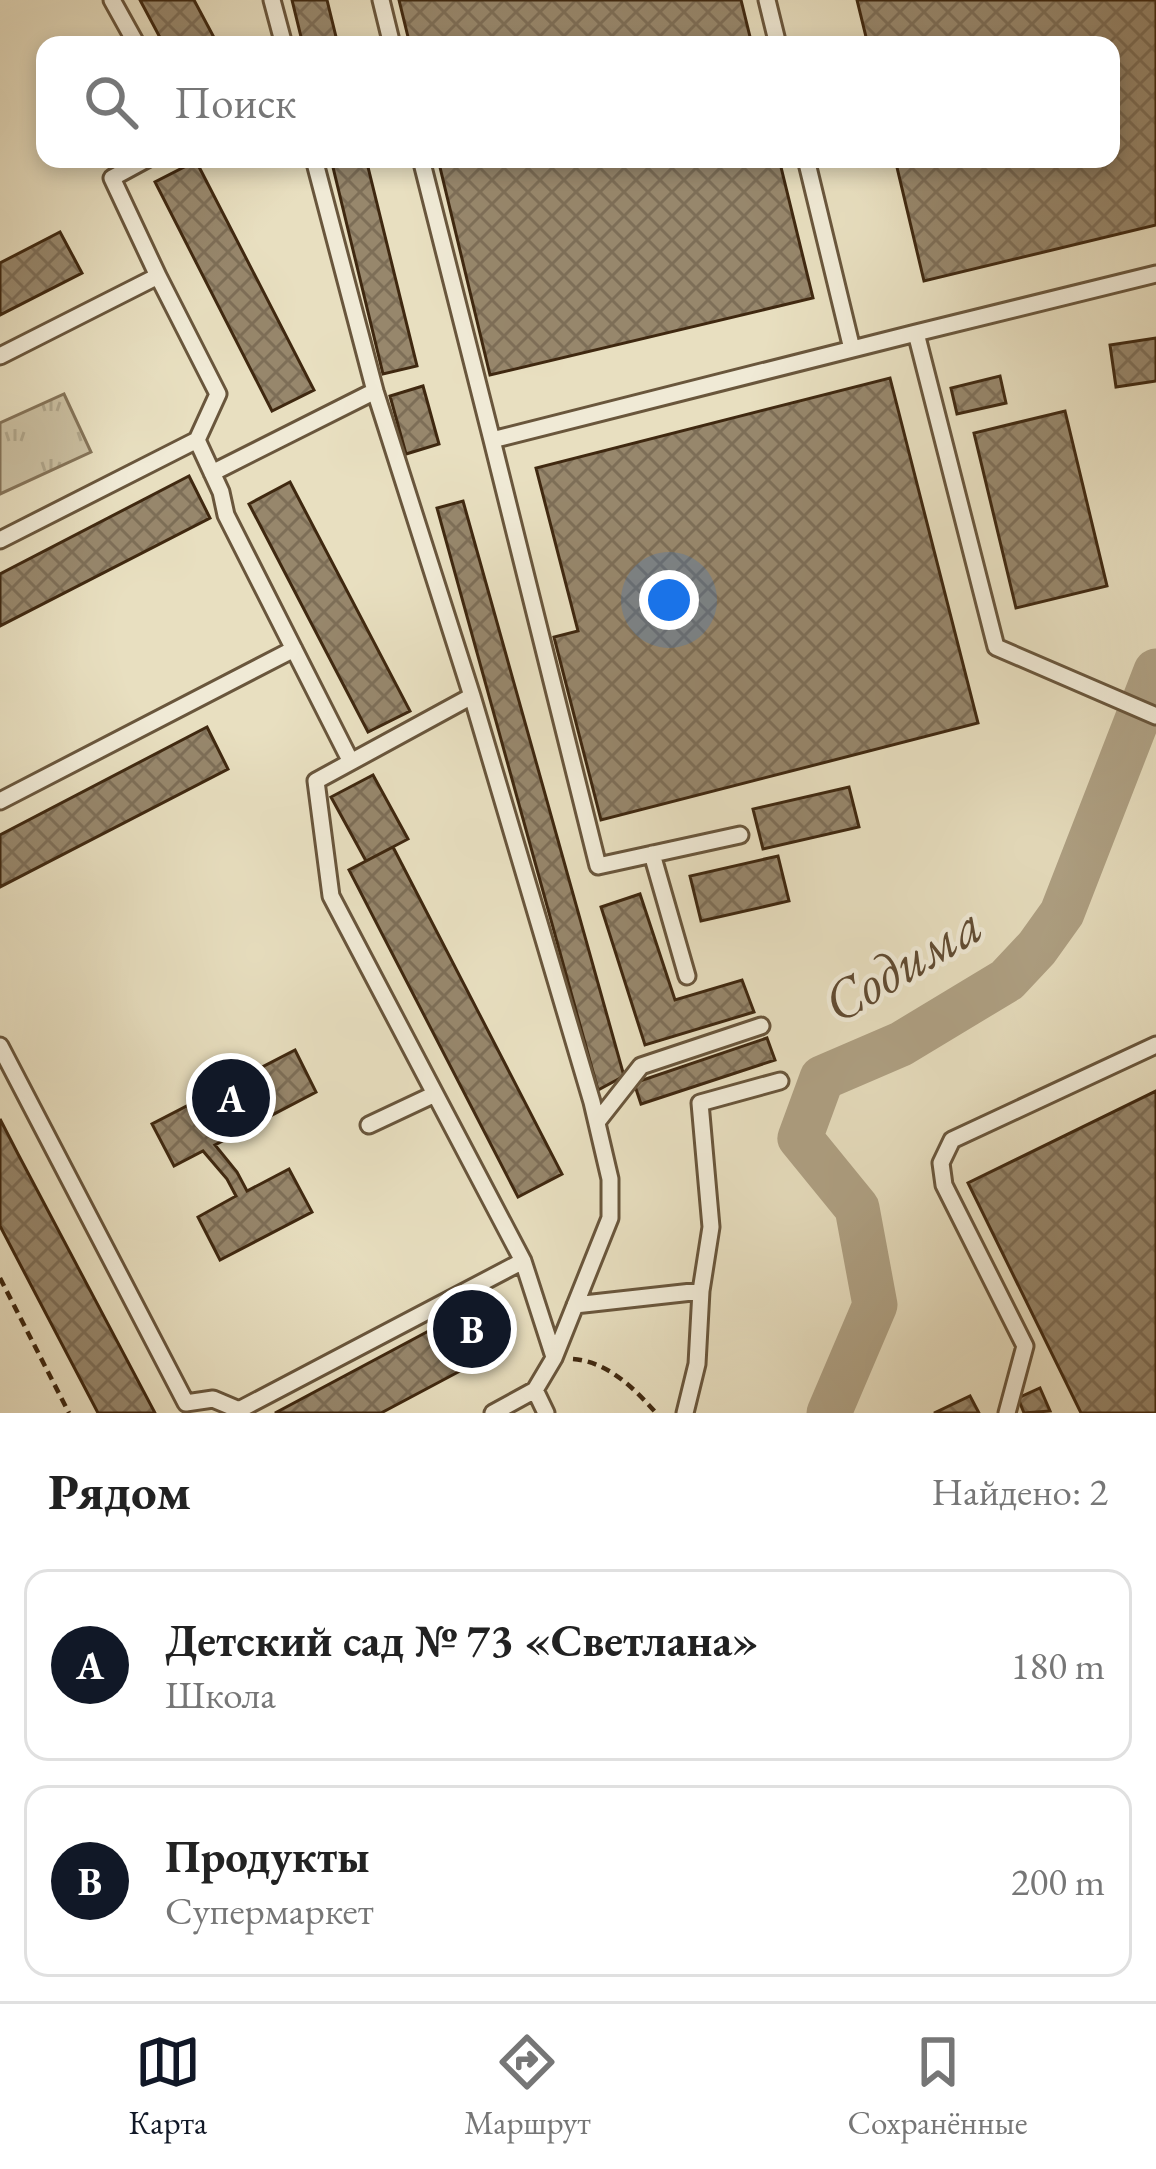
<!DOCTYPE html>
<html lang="ru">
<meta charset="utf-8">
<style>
:root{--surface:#fff;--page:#f6f6f6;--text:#222;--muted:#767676;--line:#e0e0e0;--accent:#111827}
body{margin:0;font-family:"EB Garamond",serif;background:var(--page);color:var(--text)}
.you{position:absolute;left:669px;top:600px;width:42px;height:42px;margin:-30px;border:9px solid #fff;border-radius:50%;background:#1a73e8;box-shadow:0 0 0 18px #1a73e833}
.badge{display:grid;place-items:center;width:78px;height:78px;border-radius:50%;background:var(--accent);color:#fff;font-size:39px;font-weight:700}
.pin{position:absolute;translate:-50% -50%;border:6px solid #fff;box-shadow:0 3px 12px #0006}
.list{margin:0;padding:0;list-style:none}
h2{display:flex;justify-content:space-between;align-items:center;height:156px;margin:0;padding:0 48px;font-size:51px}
h2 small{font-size:39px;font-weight:400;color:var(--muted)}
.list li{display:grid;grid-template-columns:78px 1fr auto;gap:36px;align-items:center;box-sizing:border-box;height:192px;margin:0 24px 24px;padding:0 24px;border:3px solid var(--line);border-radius:24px}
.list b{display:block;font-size:45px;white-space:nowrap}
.list p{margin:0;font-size:39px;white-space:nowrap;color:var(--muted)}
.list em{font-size:39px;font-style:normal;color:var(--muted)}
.icon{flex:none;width:66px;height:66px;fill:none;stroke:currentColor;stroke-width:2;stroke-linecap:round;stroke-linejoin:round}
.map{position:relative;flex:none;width:1156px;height:1413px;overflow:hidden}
.search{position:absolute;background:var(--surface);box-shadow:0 6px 18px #0003;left:36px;right:36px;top:36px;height:132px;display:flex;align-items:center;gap:30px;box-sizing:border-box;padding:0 42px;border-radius:24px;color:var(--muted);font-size:45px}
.sheet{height:588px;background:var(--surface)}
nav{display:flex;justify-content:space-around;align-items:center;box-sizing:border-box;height:168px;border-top:3px solid var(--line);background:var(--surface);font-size:33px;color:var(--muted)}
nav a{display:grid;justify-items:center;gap:6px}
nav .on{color:var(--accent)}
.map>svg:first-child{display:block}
</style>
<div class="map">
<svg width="1156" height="1413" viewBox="0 0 1156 1413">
<defs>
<pattern id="grass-tufts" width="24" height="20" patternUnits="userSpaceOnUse" patternTransform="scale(3)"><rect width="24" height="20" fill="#cbc0a2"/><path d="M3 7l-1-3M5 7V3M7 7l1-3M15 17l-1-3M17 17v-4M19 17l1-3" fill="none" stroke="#afa58a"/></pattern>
<pattern id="building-cross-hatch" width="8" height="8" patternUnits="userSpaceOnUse" patternTransform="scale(3)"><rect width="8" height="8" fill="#97876c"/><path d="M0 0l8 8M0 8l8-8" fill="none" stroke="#7d6e57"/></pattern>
</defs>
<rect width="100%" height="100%" fill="#e8dfc0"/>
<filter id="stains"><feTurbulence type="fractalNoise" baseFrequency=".00167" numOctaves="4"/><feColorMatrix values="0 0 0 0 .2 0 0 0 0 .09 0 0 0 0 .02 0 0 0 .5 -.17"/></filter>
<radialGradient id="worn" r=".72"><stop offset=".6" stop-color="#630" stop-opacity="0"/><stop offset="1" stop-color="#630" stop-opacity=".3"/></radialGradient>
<path fill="url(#grass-tufts)" stroke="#857459" stroke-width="3" d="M64 394 91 452 0 494V423Z"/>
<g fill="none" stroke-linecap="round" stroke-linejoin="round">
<path stroke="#afa184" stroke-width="45" d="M829 1413 875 1305 857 1208 800 1138 822 1078 901 1044 1007 980 1037 948 1062 913 1156 671"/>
</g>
<path fill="url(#building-cross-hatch)" stroke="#3f2810" stroke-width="3" d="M140 0H194L218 45H164Z
M292 0H327L338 45H303Z
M399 0H741L752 45H410Z
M857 0H1156V225L924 281 895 159H1111V45H868Z
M331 159H366L417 366 383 374Z
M438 159H779L813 298 490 375Z
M196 161 314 390 272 411 155 182Z
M60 232 82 273 0 315V263Z
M1156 338V381L1116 387 1110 345Z
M1000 376 1006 403 957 414 951 388Z
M890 378 978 723 601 820 554 637 578 631 536 468Z
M423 386 439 444 406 454 390 396Z
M1065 411 1107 586 1016 608 974 433Z
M189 476 210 518 0 626V574Z
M290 482 410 711 368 732 249 504Z
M463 501 624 1076 598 1090 437 508Z
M207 727 228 769 0 887V835Z
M373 775 408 839 366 861 331 797Z
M849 787 859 827 763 849 753 809Z
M393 847 562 1174 518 1197 349 870Z
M778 856 789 901 701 921 690 876Z
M640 894 675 1000 742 980 754 1012 645 1045 601 907Z
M767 1038 775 1060 641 1104 634 1083Z
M295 1050 316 1092 215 1145 237 1172 247 1191 289 1169 312 1212 220 1260 198 1217 236 1196 227 1179 203 1151 174 1166 152 1124Z
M1156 1091V1413H1081L968 1183Z
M0 1119 18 1154 155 1413H98L0 1226Z
M468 1310 492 1354 381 1413H275Z
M1040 1388 1050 1411 1024 1413 1018 1398Z
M970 1396 979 1413H934Z"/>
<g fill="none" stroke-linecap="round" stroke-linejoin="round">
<defs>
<path id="service" d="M112 0 137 45
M272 0 284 45
M381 0 392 45
M767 0 778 45
M314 159 375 391 472 696 592 1102 610 1179V1218L554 1358 535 1390 493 1413
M421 159 492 440
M806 159 852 349
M916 333 1156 274
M0 356 158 276 112 178 147 159
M197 440 221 492 226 515 350 760
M212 473 375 391
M0 540 197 440 218 394 158 276
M472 696 316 781 331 896 523 1261 554 1357
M0 801 294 649
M740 835 598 866 492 440 916 333 996 647 1156 716
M652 854 687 976
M0 1046 186 1403 213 1399 239 1410 523 1261
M597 1122 641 1066 761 1026
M369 1125 435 1094
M701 1291 711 1227 700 1103 780 1081
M575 1305 701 1291 697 1364 685 1413
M535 1390 546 1413
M1007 1413 1025 1346 944 1185 941 1163 952 1140 1156 1045"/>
</defs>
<use href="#service" stroke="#69563c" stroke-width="21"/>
<path stroke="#3f2810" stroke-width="4.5" stroke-dasharray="9 6" stroke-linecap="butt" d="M0 1278 69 1413
M573 1359C608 1362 634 1388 656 1413"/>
<use href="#service" stroke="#f0ead6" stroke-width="15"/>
</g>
<g text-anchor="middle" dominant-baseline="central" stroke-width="9" stroke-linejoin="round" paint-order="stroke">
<g font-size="57" font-style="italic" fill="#614c33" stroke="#f0ead6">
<text transform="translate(902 963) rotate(-31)">Содима</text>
</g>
</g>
<rect width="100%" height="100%" filter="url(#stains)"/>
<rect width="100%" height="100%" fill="url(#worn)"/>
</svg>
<div class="you"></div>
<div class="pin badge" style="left:231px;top:1098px">A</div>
<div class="pin badge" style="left:472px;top:1329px">B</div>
<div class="search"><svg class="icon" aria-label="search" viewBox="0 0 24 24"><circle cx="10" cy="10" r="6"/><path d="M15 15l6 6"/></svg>Поиск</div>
</div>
<section class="sheet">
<h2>Рядом<small>Найдено: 2</small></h2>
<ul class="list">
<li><span class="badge">A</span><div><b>Детский сад № 73 «Светлана»</b><p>Школа</p></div><em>180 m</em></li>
<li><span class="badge">B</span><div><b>Продукты</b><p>Супермаркет</p></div><em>200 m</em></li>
</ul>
</section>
<nav>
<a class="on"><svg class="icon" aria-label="map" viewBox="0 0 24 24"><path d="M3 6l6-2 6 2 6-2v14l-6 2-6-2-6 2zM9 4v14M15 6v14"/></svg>Карта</a>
<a><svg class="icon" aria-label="directions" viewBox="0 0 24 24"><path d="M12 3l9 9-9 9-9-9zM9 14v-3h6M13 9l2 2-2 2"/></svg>Маршрут</a>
<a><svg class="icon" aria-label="saved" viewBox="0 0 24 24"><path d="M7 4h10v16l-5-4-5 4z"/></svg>Сохранённые</a>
</nav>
